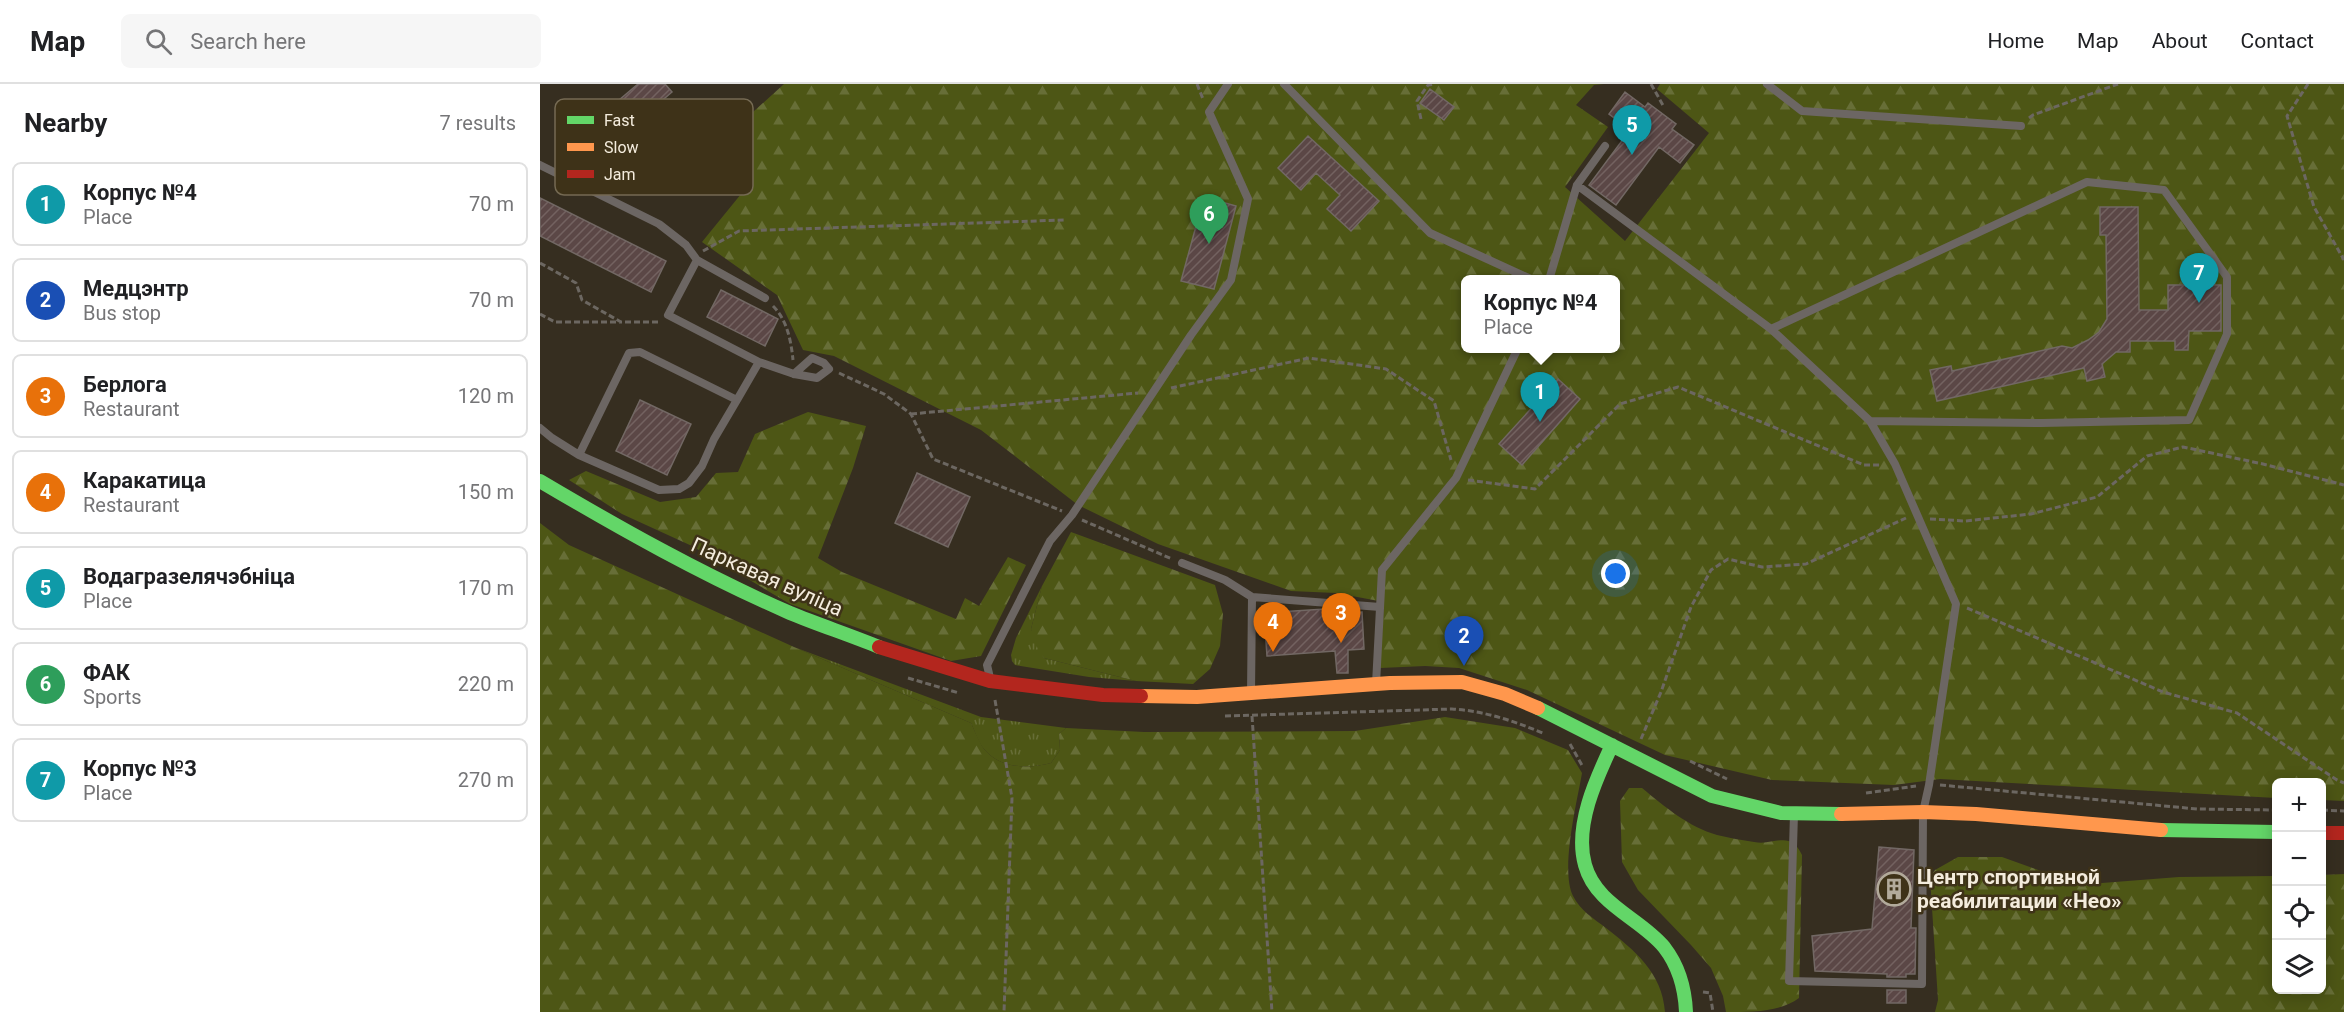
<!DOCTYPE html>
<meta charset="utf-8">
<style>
:root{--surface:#fff;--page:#f6f6f6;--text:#202124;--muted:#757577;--line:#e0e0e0;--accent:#625f5a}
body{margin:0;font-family:Roboto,sans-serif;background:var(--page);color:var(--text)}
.controls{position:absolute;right:18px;bottom:18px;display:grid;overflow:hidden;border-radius:9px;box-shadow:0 3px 15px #0003}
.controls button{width:54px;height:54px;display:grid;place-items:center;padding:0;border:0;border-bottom:2px solid var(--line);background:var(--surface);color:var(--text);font:30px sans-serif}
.you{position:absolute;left:1076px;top:490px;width:21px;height:21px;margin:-15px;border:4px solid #fff;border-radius:50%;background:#1a73e8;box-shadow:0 0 0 9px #1a73e833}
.badge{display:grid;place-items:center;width:39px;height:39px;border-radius:50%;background:var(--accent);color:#fff;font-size:20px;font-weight:700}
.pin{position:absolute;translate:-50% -50px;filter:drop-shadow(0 2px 3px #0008)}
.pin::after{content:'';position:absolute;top:32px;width:21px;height:18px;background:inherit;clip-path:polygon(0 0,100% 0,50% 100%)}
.popup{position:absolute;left:921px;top:191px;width:159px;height:78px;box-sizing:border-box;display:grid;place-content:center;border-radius:9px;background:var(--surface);filter:drop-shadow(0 2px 4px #0005);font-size:20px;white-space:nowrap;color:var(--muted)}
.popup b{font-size:22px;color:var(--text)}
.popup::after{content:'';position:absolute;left:50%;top:100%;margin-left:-12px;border:12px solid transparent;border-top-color:var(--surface)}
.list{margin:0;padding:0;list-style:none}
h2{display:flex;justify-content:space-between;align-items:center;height:78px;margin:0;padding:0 24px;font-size:26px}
h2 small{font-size:20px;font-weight:400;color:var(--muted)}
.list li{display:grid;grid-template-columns:39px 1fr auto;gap:18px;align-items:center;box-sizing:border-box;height:84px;margin:0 12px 12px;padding:0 12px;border:2px solid var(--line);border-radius:9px}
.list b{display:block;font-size:22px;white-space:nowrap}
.list p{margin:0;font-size:20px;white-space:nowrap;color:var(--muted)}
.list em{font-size:20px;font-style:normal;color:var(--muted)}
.icon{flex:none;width:33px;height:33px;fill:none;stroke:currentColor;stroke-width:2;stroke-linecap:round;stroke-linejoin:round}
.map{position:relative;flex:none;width:1804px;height:928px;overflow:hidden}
header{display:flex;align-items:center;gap:36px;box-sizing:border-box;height:84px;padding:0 30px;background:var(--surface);border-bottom:2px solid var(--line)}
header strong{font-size:28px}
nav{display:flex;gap:33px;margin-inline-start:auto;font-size:21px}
.search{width:420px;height:54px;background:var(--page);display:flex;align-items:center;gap:15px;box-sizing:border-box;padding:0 21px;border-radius:9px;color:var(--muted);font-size:22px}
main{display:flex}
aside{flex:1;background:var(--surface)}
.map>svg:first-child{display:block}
</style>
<header>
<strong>Map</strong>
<div class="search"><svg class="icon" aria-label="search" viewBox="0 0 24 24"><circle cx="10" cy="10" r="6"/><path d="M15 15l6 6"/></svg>Search here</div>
<nav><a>Home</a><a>Map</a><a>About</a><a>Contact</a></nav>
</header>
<main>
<aside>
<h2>Nearby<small>7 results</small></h2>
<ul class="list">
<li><span class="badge" style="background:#0f9aa8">1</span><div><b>Корпус №4</b><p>Place</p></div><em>70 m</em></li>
<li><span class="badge" style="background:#1a4fb4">2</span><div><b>Медцэнтр</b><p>Bus stop</p></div><em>70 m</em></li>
<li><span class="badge" style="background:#e8710a">3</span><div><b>Берлога</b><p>Restaurant</p></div><em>120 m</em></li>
<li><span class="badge" style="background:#e8710a">4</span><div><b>Каракатица</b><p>Restaurant</p></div><em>150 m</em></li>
<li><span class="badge" style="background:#0f9aa8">5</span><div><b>Водагразелячэбніца</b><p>Place</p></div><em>170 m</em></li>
<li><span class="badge" style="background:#2e9e5b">6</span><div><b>ФАК</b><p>Sports</p></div><em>220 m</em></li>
<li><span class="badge" style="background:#0f9aa8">7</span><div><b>Корпус №3</b><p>Place</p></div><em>270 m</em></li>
</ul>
</aside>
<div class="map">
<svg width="1804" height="928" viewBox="0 0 1804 928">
<defs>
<pattern id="grass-tufts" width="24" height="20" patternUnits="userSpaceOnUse" patternTransform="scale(1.5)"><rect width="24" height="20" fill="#4d5615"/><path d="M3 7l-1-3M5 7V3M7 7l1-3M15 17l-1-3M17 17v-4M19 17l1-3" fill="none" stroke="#676e37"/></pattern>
<pattern id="forest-firs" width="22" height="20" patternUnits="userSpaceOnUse" patternTransform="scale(1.5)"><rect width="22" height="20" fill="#4d5615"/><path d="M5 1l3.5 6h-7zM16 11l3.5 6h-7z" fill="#676e37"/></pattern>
<pattern id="building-hatch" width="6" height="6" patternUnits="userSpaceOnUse" patternTransform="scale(1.5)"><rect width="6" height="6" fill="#5b4746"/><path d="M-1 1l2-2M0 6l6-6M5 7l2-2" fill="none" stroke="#736260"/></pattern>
</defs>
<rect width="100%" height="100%" fill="#362e20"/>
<path fill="url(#grass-tufts)" d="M502 502 491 545 504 574 596 597 549 593 475 581 472 577 471 571 476 554Z
M254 563 441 633 526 644 519 650 520 666 511 679C488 685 461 685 444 665 438 658 435 647 431 639Z"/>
<path fill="url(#forest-firs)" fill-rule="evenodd" d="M244 0H1064L1054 1 1036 21 1068 43 1025 103 1085 157 1169 49 1117 5 1120 0H1804V717L1782 716V698H1736V714L1400 695 1354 701 1232 696 1125 671 987 606 919 584 885 582 840 584 844 518 796 509 751 507 618 460 538 421 441 346 294 272 263 266 237 211 162 158 210 99 181 57ZM925 196H1075V264H925Z
M268 328 326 342 313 384 278 474 302 488 416 535 425 514 439 522 468 473 486 481 441 572 411 577 250 520 152 462 82 430 29 396 46 387 120 418 156 413 176 389 198 388 215 350Z
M0 439 29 461 254 563 431 639C435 647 439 658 444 665 461 685 488 685 511 679L520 666 519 650 526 644 604 648 815 647 905 633 975 644 1028 666 1042 689C1037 718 1020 786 1033 812 1040 826 1054 835 1066 844 1095 867 1122 888 1125 928H0Z
M531 448 675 501 683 530 680 562 670 585 653 600 596 597 504 574 495 560 491 545 502 502Z
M1089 704H1102C1125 723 1149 743 1177 751 1189 754 1202 756 1214 758 1235 762 1250 745 1262 771L1259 914C1240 928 1212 928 1186 928L1183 912 1171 884 1151 861 1098 806 1082 778 1080 717Z
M1418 773H1462L1512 791 1562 799 1639 793 1736 792V906H1782V791L1804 790V928H1395L1398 916 1390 793 1395 786Z"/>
<path fill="url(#building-hatch)" stroke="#726864" stroke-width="1.5" d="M98 0H125L132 8 97 38 79 16Z
M890 5 914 23 904 36 880 19Z
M1085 8 1105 23 1108 19 1136 40 1132 45 1154 61 1140 79 1119 63 1076 121 1049 101 1090 46 1069 30Z
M156 29 174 47 158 62 141 45Z
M768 52 839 117 811 147 787 125 800 111 776 89 761 106 738 84Z
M664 113 696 122 674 205 641 197Z
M0 114 126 177 111 208 0 152Z
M1560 123H1598L1599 226H1628V201H1681V247H1649L1648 266H1635V257H1590V268H1576L1562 280 1565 293 1547 297 1544 284 1397 317 1390 286 1411 282 1412 287 1522 262 1532 264 1548 256 1559 248 1567 235 1566 151H1560Z
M181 206 238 235 225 262 167 233Z
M1018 295 1040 315 982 381 959 360Z
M100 316 151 340 127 391 76 367Z
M377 389 430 413 408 463 355 439Z
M785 525 787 530 822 528 824 565 808 566V589H797L795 567 727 572 724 529Z
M1339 763 1374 766 1371 844H1376L1375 890H1366V893H1347V890L1275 887 1272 852 1332 845Z
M1347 906H1366V919H1347Z"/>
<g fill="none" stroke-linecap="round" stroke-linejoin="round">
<path stroke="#6c6761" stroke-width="3" stroke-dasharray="6 3" stroke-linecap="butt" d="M657 0 663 15
M1111 0 1124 23
M1768 0 1747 32 1774 123 1804 176
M1489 34 1493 31 1578 0
M881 35 877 17 888 1 895 0
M163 167 199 147 524 136
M0 179 36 199 42 216 81 238H120
M233 222C247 236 251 256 253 276
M0 230 15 238H81
M299 289 344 310 371 330 393 375 522 427
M631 304 769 274 846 285 894 317 911 376
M371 330 598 309
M928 396 995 405 1080 320 1138 303 1324 381H1342
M1390 435 1425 437 1491 430 1557 413 1607 372 1643 363 1723 380 1804 401
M542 436 632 475
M1427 524 1623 608 1697 629 1797 696 1804 699
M368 594 419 609
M455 616 472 714 464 928
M685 632 912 625C945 627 974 637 1005 650
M712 632 732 928
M1101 655 1121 608 1151 523 1171 486 1188 475 1222 483 1266 480 1366 434
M1030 660 1043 683
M1150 677 1187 695
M1400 701 1657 725 1736 726
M1326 709 1376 702
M1782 726 1804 727
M1163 908 1170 909 1173 928"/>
<path stroke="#6c6663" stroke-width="8" d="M744 0 890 149 993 196
M1227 0 1262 27 1481 42
M0 81 119 140 146 161 157 176 128 231 219 278 197 316 100 268 89 269 39 371
M1037 101 1231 245 1330 337 1501 339 1649 336 1687 250V193L1624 106 1547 98 1231 245
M157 176 225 214
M1009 196 1037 101 1065 62
M219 278 254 290 277 294 289 285 284 279 272 274 254 290
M0 344 12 354 39 371 119 406 139 405 149 399 162 382 174 355 197 316
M642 479 685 496 712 513
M450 594 447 581 510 457 532 431 651 251 691 196 708 115 669 28 688 0
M836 600 842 486 916 394 978 264
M711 609 712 513 840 523
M1254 730 1249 897 1382 900 1383 728 1389 701 1416 520 1355 380 1330 337"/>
<path stroke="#63d668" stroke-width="14" d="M0 397C81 445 163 491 250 529 279 541 310 551 339 563
M998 624 1172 712 1241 729 1301 730
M1072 661C1056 695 1034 742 1045 781 1056 821 1100 834 1124 863 1138 881 1145 905 1146 928
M1621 746 1736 748"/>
<path stroke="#ff974d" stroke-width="14" d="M601 612 657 613 850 599 922 598 965 610 998 624
M1301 730 1383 728 1436 730 1621 746"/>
<path stroke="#b3261e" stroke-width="14" d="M339 563 450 597 563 611 601 612
M1782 749H1804"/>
</g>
<defs>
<symbol id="building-ring" viewBox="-11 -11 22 22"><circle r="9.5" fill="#3e3218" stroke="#b2aa9b" stroke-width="1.5"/><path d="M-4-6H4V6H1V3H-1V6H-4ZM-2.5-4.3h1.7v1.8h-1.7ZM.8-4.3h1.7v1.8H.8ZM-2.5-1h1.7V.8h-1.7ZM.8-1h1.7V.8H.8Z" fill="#b2aa9b"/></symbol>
</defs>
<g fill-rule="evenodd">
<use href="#building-ring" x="1335" y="786" width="38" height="38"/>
</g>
<g text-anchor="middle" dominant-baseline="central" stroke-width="5" stroke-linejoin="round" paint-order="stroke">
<g font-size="21" fill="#f4ecdd" stroke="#3e3218">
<text transform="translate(227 493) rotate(24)">Паркавая вуліца</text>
</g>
<g font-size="21" font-weight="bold" fill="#f4ecdd" stroke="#3e3218" text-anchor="start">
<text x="1377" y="793">Центр спортивной<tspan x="1377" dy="24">реабилитации «Нео»</tspan></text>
</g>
</g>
<rect x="15" y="15" width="198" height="96" rx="9" fill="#3e3218" stroke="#756a53" stroke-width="1.5"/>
<rect x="27" y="32" width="27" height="8" fill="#63d668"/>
<rect x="27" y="59" width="27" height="8" fill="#ff974d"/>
<rect x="27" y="86" width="27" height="8" fill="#b3261e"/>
<g font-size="16" fill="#f4ecdd">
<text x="64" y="42">Fast</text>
<text x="64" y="69">Slow</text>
<text x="64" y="96">Jam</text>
</g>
</svg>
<div class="controls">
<button>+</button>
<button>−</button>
<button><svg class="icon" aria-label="locate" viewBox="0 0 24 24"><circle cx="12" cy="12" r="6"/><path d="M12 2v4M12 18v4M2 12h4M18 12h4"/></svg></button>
<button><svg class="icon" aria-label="layers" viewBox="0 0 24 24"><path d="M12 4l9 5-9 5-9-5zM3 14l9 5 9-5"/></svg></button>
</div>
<div class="you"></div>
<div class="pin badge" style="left:1000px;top:338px;background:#0f9aa8">1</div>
<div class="popup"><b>Корпус №4</b>Place</div>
<div class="pin badge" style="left:924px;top:582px;background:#1a4fb4">2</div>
<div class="pin badge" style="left:801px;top:559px;background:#e8710a">3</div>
<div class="pin badge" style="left:733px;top:568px;background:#e8710a">4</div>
<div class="pin badge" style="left:1092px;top:71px;background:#0f9aa8">5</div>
<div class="pin badge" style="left:669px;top:160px;background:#2e9e5b">6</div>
<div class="pin badge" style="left:1659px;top:219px;background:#0f9aa8">7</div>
</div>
</main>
